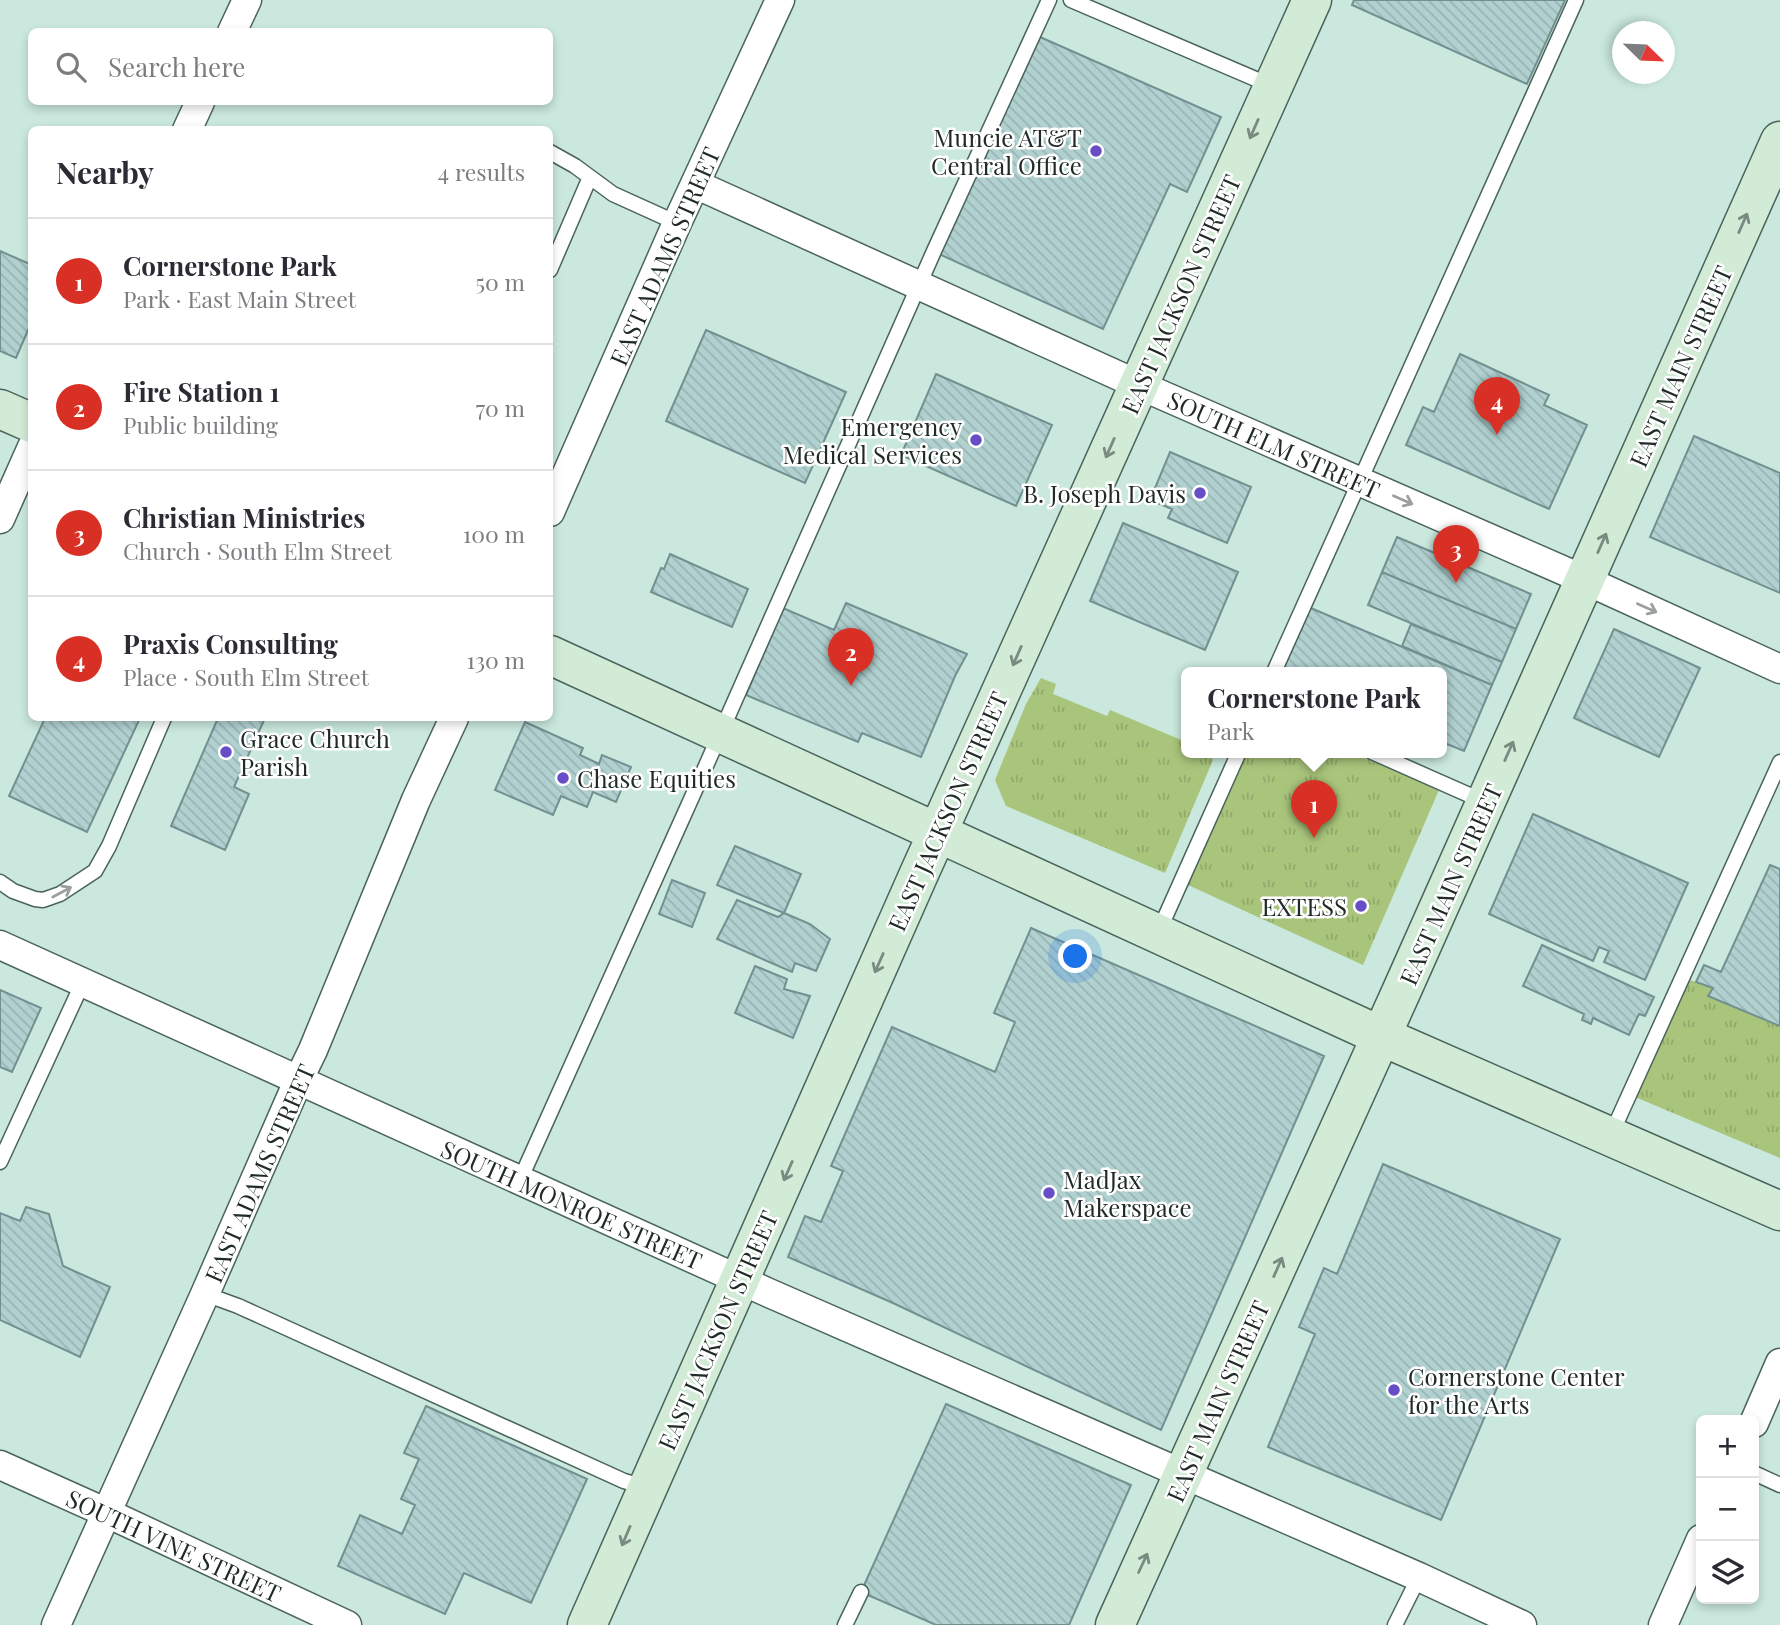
<!DOCTYPE html>
<meta charset="utf-8">
<style>
:root{--surface:#fff;--page:#f2f2f3;--text:#2b2b33;--muted:#7c7c81;--line:#e1e1e2;--accent:#d93025}
body{margin:0;font-family:"Playfair Display",serif;background:var(--page);color:var(--text)}
.controls{position:absolute;right:21px;bottom:21px;display:grid;overflow:hidden;border-radius:10px;box-shadow:0 4px 10px #0003}
.controls button{width:63px;height:63px;display:grid;place-items:center;padding:0;border:0;border-bottom:2px solid var(--line);background:var(--surface);color:var(--text);font:35px sans-serif}
.compass{position:absolute;left:1612px;top:21px;width:63px;height:63px;border-radius:50%;background:var(--surface);box-shadow:0 4px 10px #0003;rotate:113deg}
.you{position:absolute;left:1076px;top:957px;width:24px;height:24px;margin:-18px;border:5px solid #fff;border-radius:50%;background:#1a73e8;box-shadow:0 0 0 10px #1a73e833}
.badge{display:grid;place-items:center;width:46px;height:46px;border-radius:50%;background:var(--accent);color:#fff;font-size:23px;font-weight:700}
.pin{position:absolute;translate:-50% -58px;filter:drop-shadow(0 2px 4px #0008)}
.pin::after{content:'';position:absolute;top:37px;width:24px;height:21px;background:inherit;clip-path:polygon(0 0,100% 0,50% 100%)}
.popup{position:absolute;left:1181px;top:667px;width:266px;height:91px;box-sizing:border-box;display:grid;place-content:center;border-radius:10px;background:var(--surface);filter:drop-shadow(0 2px 5px #0005);font-size:23px;white-space:nowrap;color:var(--muted)}
.popup b{font-size:26px;color:var(--text)}
.popup::after{content:'';position:absolute;left:50%;top:100%;margin-left:-14px;border:14px solid transparent;border-top-color:var(--surface)}
.list{margin:0;padding:0;list-style:none}
h2{display:flex;justify-content:space-between;align-items:center;height:91px;margin:0;padding:0 28px;font-size:30px}
h2 small{font-size:23px;font-weight:400;color:var(--muted)}
.list li{display:grid;grid-template-columns:46px 1fr auto;gap:21px;align-items:center;box-sizing:border-box;height:126px;padding:0 28px;border-top:2px solid var(--line)}
.list b{display:block;font-size:26px;white-space:nowrap}
.list p{margin:0;font-size:23px;white-space:nowrap;color:var(--muted)}
.list em{font-size:23px;font-style:normal;color:var(--muted)}
.icon{flex:none;width:38px;height:38px;fill:none;stroke:currentColor;stroke-width:2;stroke-linecap:round;stroke-linejoin:round}
.map{position:relative;flex:none;width:1780px;height:1625px;overflow:hidden}
.search{position:absolute;background:var(--surface);box-shadow:0 4px 10px #0003;left:28px;top:28px;width:525px;height:77px;display:flex;align-items:center;gap:18px;box-sizing:border-box;padding:0 24px;border-radius:10px;color:var(--muted);font-size:26px}
.panel{position:absolute;background:var(--surface);box-shadow:0 4px 10px #0003;left:28px;top:126px;width:525px;height:595px;border-radius:10px}
.map>svg:first-child{display:block}
</style>
<div class="map">
<svg width="1780" height="1625" viewBox="0 0 1780 1625">
<defs>
<pattern id="park-tufts" width="24" height="20" patternUnits="userSpaceOnUse" patternTransform="scale(1.75)"><rect width="24" height="20" fill="#a9c57b"/><path d="M3 7l-1-3M5 7V3M7 7l1-3M15 17l-1-3M17 17v-4M19 17l1-3" fill="none" stroke="#91a96a"/></pattern>
<pattern id="building-back-hatch" width="6" height="6" patternUnits="userSpaceOnUse" patternTransform="scale(1.75)"><rect width="6" height="6" fill="#b1d1d1"/><path d="M-1 5l2 2M0 0l6 6M5-1l2 2" fill="none" stroke="#98b4b3"/></pattern>
</defs>
<rect width="100%" height="100%" fill="#cae8dd"/>
<path fill="url(#park-tufts)" d="M1041 678 1056 684 1053 694 1107 716 1110 710 1186 742V752H1206L1213 760 1165 873 1006 806 995 780 1026 704Z
M1248 752H1350L1439 790 1363 965 1188 885Z
M1687 979 1713 988 1709 996 1780 1026V1158L1635 1097Z"/>
<path fill="url(#building-back-hatch)" stroke="#729090" stroke-width="2" d="M1354 0H1565L1527 84 1352 5Z
M1040 37 1221 117 1187 192 1170 184 1103 329 939 254Z
M0 251 32 265V321L16 358 0 351Z
M706 330 846 392 805 483 666 421Z
M1460 354 1549 395 1544 405 1587 425 1549 509 1406 445 1423 407 1434 412Z
M936 374 1052 425 1016 506 901 455Z
M1694 436 1780 473V593L1650 537Z
M1170 452 1251 487 1227 543 1168 518 1172 509 1150 500Z
M1123 523 1238 572 1205 650 1090 601Z
M1397 537 1531 594 1516 629 1382 572Z
M670 554 748 589 732 627 651 592 661 568 664 569Z
M1382 572 1516 629 1502 662 1368 605Z
M846 603 967 654 955 676 921 757 862 733 858 742 746 695 783 608 834 630Z
M1306 606 1492 685 1464 751 1442 742V672H1278Z
M1411 624 1502 662 1492 685 1402 646Z
M1614 629 1700 668 1659 757 1574 718Z
M45 718H140L87 832 9 796Z
M218 718H265L234 787 249 794 225 850 171 826Z
M525 722 583 748 580 755 599 764 602 755 631 767 616 802 593 792 587 807 561 796 553 815 495 790Z
M1533 814 1688 883 1645 980 1604 962 1609 951 1599 947 1593 961 1489 914Z
M735 846 801 874 784 913 717 885Z
M1770 865 1780 869V1026L1708 996 1713 988 1696 982 1704 965 1721 972Z
M672 880 705 893 692 927 659 914Z
M737 900 778 917 784 913 810 924 830 939 816 971 795 963 792 972 717 939Z
M1031 928 1324 1056 1161 1430 893 1303 788 1257 805 1216 821 1222 843 1171 831 1166 892 1027 995 1072 1015 1022 994 1013Z
M1542 945 1654 997 1645 1016 1639 1014 1629 1035 1593 1018 1591 1024 1582 1020 1584 1014 1523 986Z
M755 966 787 979 784 989 810 996 793 1038 735 1013Z
M0 990 41 1008 12 1072 0 1067Z
M1383 1164 1560 1239 1441 1520 1268 1447 1315 1334 1299 1327 1324 1268 1337 1274Z
M26 1207 49 1214 63 1266 110 1287 80 1357 0 1320V1213L20 1221Z
M946 1404 1131 1485 1069 1625H936L861 1592Z
M426 1406 587 1479 531 1603 464 1573 445 1614 338 1566 360 1515 402 1534 415 1505 401 1499 419 1459 404 1453Z"/>
<g fill="none" stroke-linecap="round" stroke-linejoin="round">
<defs>
<path id="service" d="M1071 0 1272 86
M550 152 575 166 613 194 677 223
M550 270 590 177
M1274 672 1576 0
M1372 752 1485 802
M0 882 13 891 35 899 43 900 60 894 95 871 109 846 164 718
M1158 933 1239 752
M1610 1137 1780 762
M0 1162 83 982
M520 1180 705 768 934 251 1049 0
M205 1294 238 1306 624 1481 645 1487
M1754 1473 1780 1485
M845 1625 861 1592
M1395 1625 1419 1577"/>
<path id="minor" d="M232 32 247 0
M187 130 200 102
M695 184 1139 385 1585 580 1780 669
M550 512 677 223 780 0
M0 519 32 447
M0 945 769 1293 1419 1577 1522 1625
M1754 1423 1780 1363
M0 1465 107 1513 347 1625
M56 1625 205 1294 299 1079 313 1050 416 800 454 718
M1663 1625 1701 1539"/>
<path id="secondary" d="M0 409 32 423
M550 655 1381 1036 1780 1211
M587 1625 918 876 1312 0
M1115 1625 1402 990 1780 141"/>
</defs>
<use href="#service" stroke="#4a645b" stroke-width="17"/>
<use href="#minor" stroke="#4a645b" stroke-width="31"/>
<use href="#secondary" stroke="#4a645b" stroke-width="41"/>
<use href="#service" stroke="#fff" stroke-width="14"/>
<use href="#minor" stroke="#fff" stroke-width="28"/>
<use href="#secondary" stroke="#d2ebd7" stroke-width="38"/>
</g>
<defs><path id="oneway-shaft" d="M-6 0H5M1.5-3L5.5 0L1.5 3" fill="none" stroke-width="1.6" stroke-linecap="round" stroke-linejoin="round" transform="scale(1.75)"/></defs>
<g stroke="#798b80">
<use href="#oneway-shaft" transform="translate(1254 129) rotate(114)"/>
<use href="#oneway-shaft" transform="translate(1743 223) rotate(-66)"/>
<use href="#oneway-shaft" transform="translate(1110 448) rotate(114)"/>
<use href="#oneway-shaft" transform="translate(1602 543) rotate(-66)"/>
<use href="#oneway-shaft" transform="translate(1017 656) rotate(114)"/>
<use href="#oneway-shaft" transform="translate(1509 751) rotate(-66)"/>
<use href="#oneway-shaft" transform="translate(879 963) rotate(114)"/>
<use href="#oneway-shaft" transform="translate(788 1171) rotate(114)"/>
<use href="#oneway-shaft" transform="translate(1278 1267) rotate(-66)"/>
<use href="#oneway-shaft" transform="translate(626 1536) rotate(113)"/>
<use href="#oneway-shaft" transform="translate(1143 1563) rotate(-65)"/>
</g>
<g stroke="#9ba09e">
<use href="#oneway-shaft" transform="translate(1403 500) rotate(24)"/>
<use href="#oneway-shaft" transform="translate(1647 608) rotate(24)"/>
<use href="#oneway-shaft" transform="translate(62 892) rotate(-28)"/>
</g>
<g fill="#674dc6" stroke="#fff" stroke-width="2.5">
<circle cx="1096" cy="151" r="7"/>
<circle cx="976" cy="440" r="7"/>
<circle cx="1200" cy="493" r="7"/>
<circle cx="226" cy="752" r="7"/>
<circle cx="563" cy="778" r="7"/>
<circle cx="1361" cy="906" r="7"/>
<circle cx="1049" cy="1193" r="7"/>
<circle cx="1394" cy="1390" r="7"/>
</g>
<g text-anchor="middle" dominant-baseline="central" stroke-width="5" stroke-linejoin="round" paint-order="stroke">
<g font-size="24" fill="#202b28" stroke="#fff" text-anchor="end">
<text x="1082" y="137">Muncie AT&amp;T<tspan x="1082" dy="28">Central Office</tspan></text>
<text x="962" y="426">Emergency<tspan x="962" dy="28">Medical Services</tspan></text>
<text x="1186" y="493">B. Joseph Davis</text>
<text x="240" y="738" text-anchor="start">Grace Church<tspan x="240" dy="28">Parish</tspan></text>
<text x="577" y="778" text-anchor="start">Chase Equities</text>
<text x="1347" y="906">EXTESS</text>
<text x="1063" y="1179" text-anchor="start">MadJax<tspan x="1063" dy="28">Makerspace</tspan></text>
<text x="1408" y="1376" text-anchor="start">Cornerstone Center<tspan x="1408" dy="28">for the Arts</tspan></text>
</g>
<g font-size="24" fill="#202b28" stroke="#fff">
<text transform="translate(664 256) rotate(-66)">EAST ADAMS STREET</text>
<text transform="translate(1180 294) rotate(-66)">EAST JACKSON STREET</text>
<text transform="translate(1680 366) rotate(-66)">EAST MAIN STREET</text>
<text transform="translate(1274 444) rotate(24)">SOUTH ELM STREET</text>
<text transform="translate(947 811) rotate(-66)">EAST JACKSON STREET</text>
<text transform="translate(1450 884) rotate(-66)">EAST MAIN STREET</text>
<text transform="translate(259 1173) rotate(-66)">EAST ADAMS STREET</text>
<text transform="translate(572 1204) rotate(24)">SOUTH MONROE STREET</text>
<text transform="translate(717 1330) rotate(-66)">EAST JACKSON STREET</text>
<text transform="translate(1217 1401) rotate(-66)">EAST MAIN STREET</text>
<text transform="translate(174 1545) rotate(25)">SOUTH VINE STREET</text>
</g>
</g>
</svg>
<div class="controls">
<button>+</button>
<button>−</button>
<button><svg class="icon" aria-label="layers" viewBox="0 0 24 24"><path d="M12 4l9 5-9 5-9-5zM3 14l9 5 9-5"/></svg></button>
</div>
<svg class="compass" viewBox="-18 -18 36 36"><path d="M0-13l5 13h-10z" fill="#e53935"/><path d="M0 13l5-13h-10z" fill="#7c7c81"/></svg>
<div class="you"></div>
<div class="pin badge" style="left:1314px;top:838px">1</div>
<div class="popup"><b>Cornerstone Park</b>Park</div>
<div class="pin badge" style="left:851px;top:686px">2</div>
<div class="pin badge" style="left:1456px;top:583px">3</div>
<div class="pin badge" style="left:1497px;top:435px">4</div>
<div class="search"><svg class="icon" aria-label="search" viewBox="0 0 24 24"><circle cx="10" cy="10" r="6"/><path d="M15 15l6 6"/></svg>Search here</div>
<section class="panel">
<h2>Nearby<small>4 results</small></h2>
<ul class="list">
<li><span class="badge">1</span><div><b>Cornerstone Park</b><p>Park · East Main Street</p></div><em>50 m</em></li>
<li><span class="badge">2</span><div><b>Fire Station 1</b><p>Public building</p></div><em>70 m</em></li>
<li><span class="badge">3</span><div><b>Christian Ministries</b><p>Church · South Elm Street</p></div><em>100 m</em></li>
<li><span class="badge">4</span><div><b>Praxis Consulting</b><p>Place · South Elm Street</p></div><em>130 m</em></li>
</ul>
</section>
</div>
